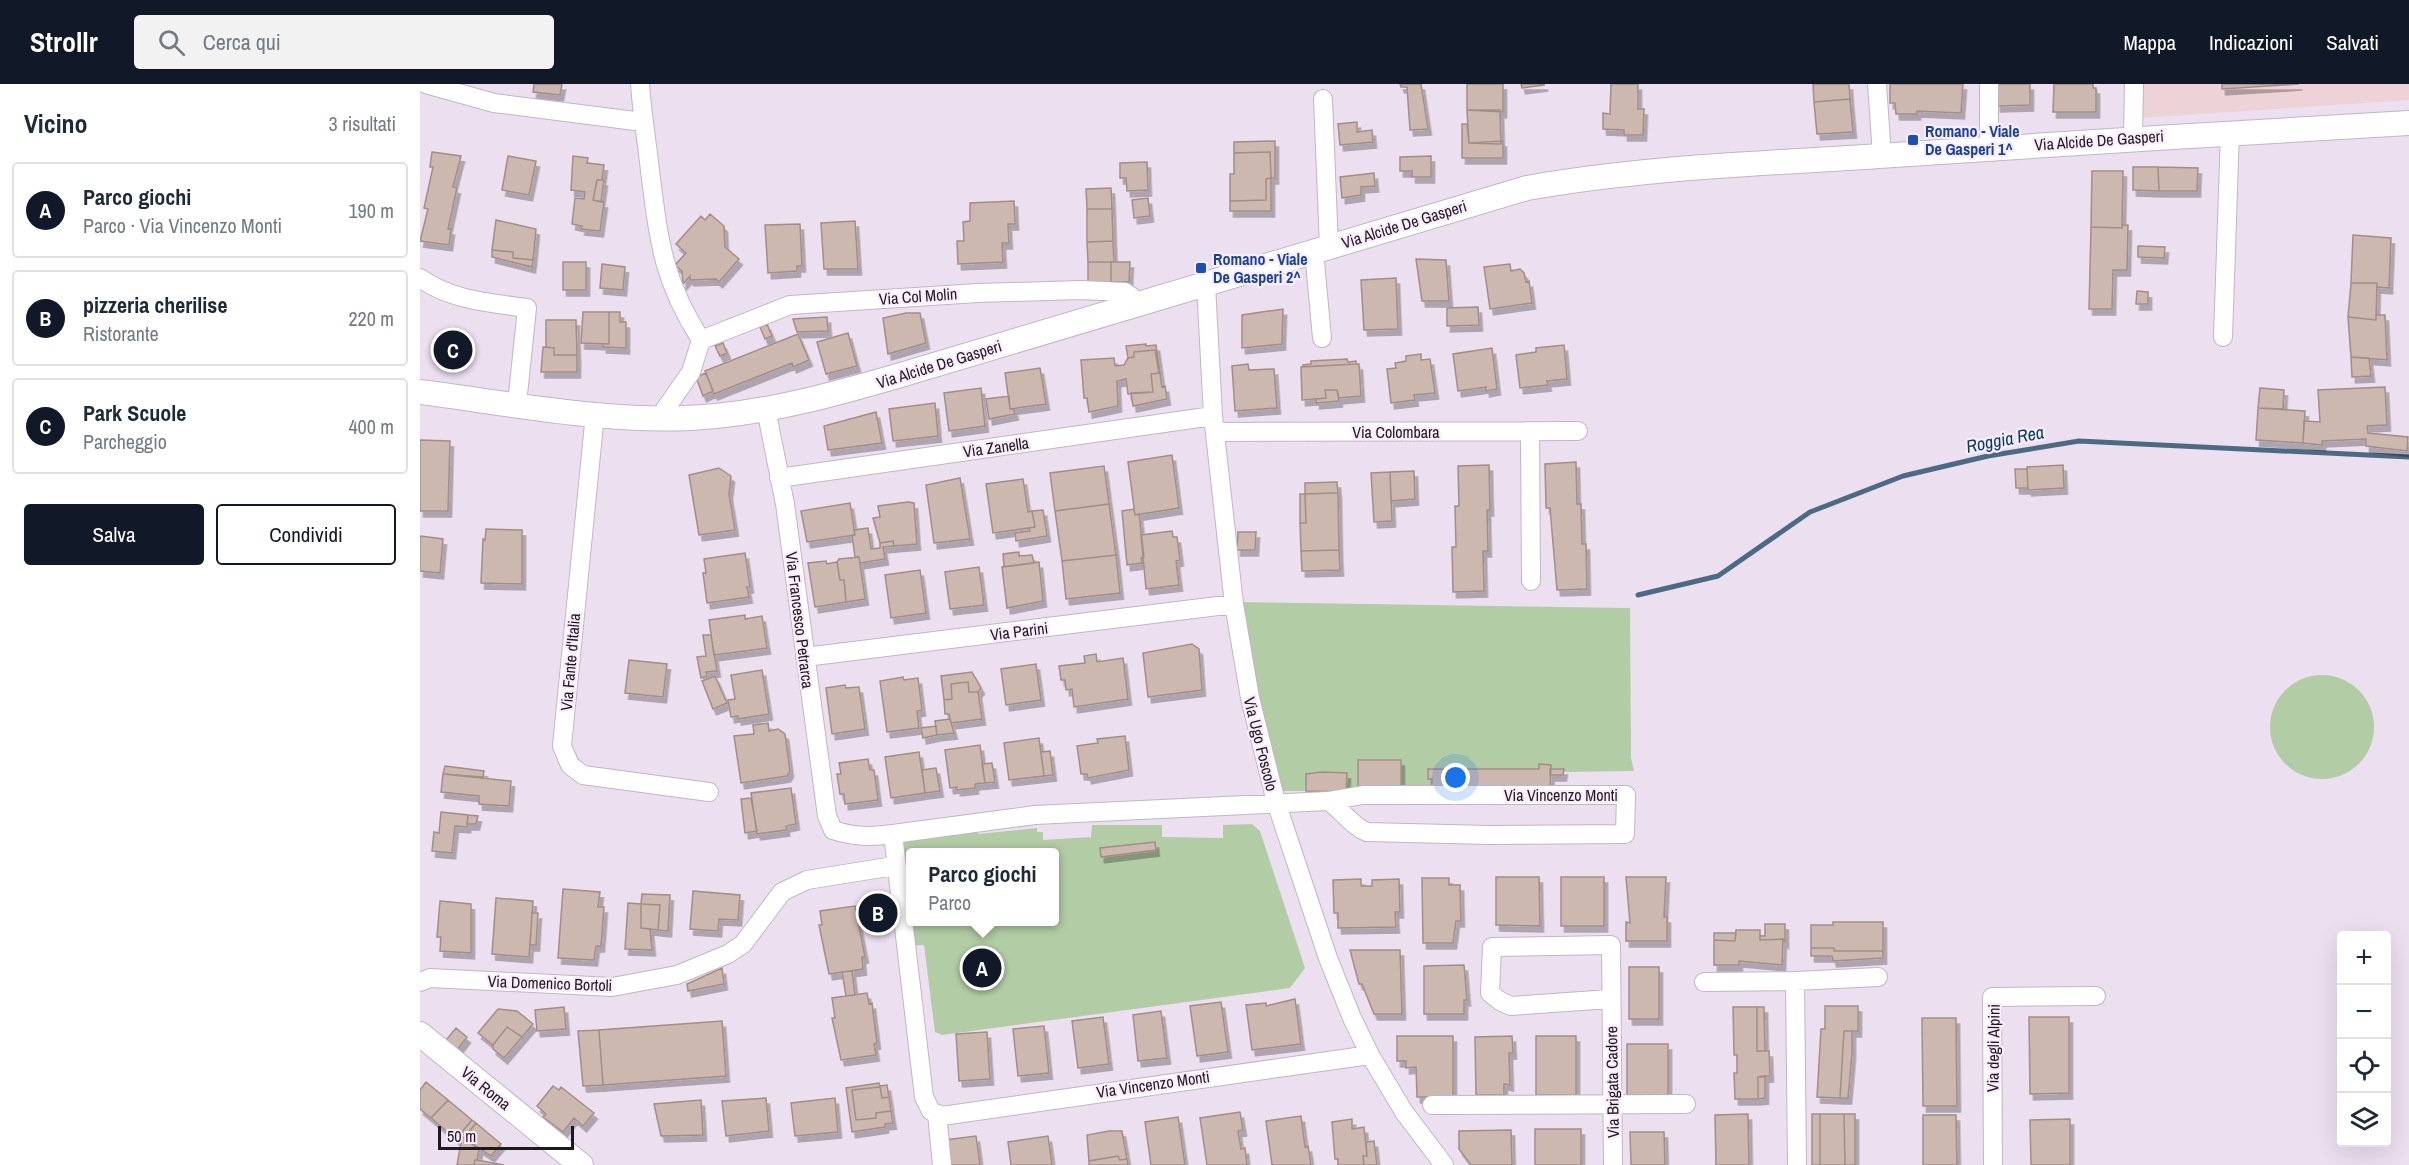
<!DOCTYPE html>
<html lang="it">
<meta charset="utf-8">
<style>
:root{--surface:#fff;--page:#f2f2f3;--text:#1f2937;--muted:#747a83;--line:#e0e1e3;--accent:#111827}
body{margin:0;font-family:"Archivo Narrow",sans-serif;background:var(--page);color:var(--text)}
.controls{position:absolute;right:18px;bottom:18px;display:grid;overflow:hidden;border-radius:6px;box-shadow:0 6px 24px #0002}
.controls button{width:54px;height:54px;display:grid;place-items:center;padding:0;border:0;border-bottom:2px solid var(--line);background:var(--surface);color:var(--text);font:30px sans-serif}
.scale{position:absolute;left:18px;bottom:15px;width:136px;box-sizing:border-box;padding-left:6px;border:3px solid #1e191f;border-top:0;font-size:16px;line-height:21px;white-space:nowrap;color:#1e191f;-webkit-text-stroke:4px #faecfd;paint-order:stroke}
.you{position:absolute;left:1036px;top:694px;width:21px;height:21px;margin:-15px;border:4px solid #fff;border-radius:50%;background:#1a73e8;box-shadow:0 0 0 9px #1a73e833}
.badge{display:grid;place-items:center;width:39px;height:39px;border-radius:50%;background:var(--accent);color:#fff;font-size:20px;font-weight:700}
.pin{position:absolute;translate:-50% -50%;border:3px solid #fff;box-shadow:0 2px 6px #0006}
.popup{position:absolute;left:486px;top:764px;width:153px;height:78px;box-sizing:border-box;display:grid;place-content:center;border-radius:6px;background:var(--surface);filter:drop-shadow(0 2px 4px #0005);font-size:20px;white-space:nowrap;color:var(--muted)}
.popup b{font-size:22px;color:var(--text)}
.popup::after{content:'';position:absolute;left:50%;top:100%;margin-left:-12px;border:12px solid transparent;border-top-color:var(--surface)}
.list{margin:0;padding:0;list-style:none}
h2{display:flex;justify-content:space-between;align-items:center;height:78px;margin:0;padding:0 24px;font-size:26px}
h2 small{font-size:20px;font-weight:400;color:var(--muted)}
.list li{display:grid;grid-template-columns:39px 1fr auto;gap:18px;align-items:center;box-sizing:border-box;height:96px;margin:0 12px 12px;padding:0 12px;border:2px solid var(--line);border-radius:6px}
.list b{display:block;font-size:22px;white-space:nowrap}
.list p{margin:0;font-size:20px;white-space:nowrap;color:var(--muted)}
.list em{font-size:20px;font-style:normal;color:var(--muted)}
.actions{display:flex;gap:12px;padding:18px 24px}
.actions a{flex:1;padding:14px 0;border:2px solid var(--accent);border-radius:6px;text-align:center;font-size:21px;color:var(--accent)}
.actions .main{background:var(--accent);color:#fff}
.icon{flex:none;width:33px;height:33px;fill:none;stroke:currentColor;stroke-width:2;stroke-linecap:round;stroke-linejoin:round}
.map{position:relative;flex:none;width:1989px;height:1081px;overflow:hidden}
header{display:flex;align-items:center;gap:36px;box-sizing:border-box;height:84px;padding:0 30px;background:var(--accent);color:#fff}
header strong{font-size:28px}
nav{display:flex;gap:33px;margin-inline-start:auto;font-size:21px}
.search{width:420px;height:54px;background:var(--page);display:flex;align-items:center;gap:15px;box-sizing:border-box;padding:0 21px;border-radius:6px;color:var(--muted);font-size:22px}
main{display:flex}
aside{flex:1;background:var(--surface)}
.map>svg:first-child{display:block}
</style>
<header>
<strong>Strollr</strong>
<div class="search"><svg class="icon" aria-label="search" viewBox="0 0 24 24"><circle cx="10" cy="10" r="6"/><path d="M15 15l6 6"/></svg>Cerca qui</div>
<nav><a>Mappa</a><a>Indicazioni</a><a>Salvati</a></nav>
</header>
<main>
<aside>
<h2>Vicino<small>3 risultati</small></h2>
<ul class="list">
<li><span class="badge">A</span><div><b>Parco giochi</b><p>Parco · Via Vincenzo Monti</p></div><em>190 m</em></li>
<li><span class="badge">B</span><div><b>pizzeria cherilise</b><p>Ristorante</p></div><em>220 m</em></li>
<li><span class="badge">C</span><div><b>Park Scuole</b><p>Parcheggio</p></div><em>400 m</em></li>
</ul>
<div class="actions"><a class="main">Salva</a><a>Condividi</a></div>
</aside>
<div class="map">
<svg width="1989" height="1081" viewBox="0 0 1989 1081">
<defs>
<filter id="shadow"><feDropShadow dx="3.5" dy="6" stdDeviation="0" flood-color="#0004"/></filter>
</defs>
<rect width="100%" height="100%" fill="#ecdff0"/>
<path fill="#edd3d7" d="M1722 0H1989V16L1721 34Z"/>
<path fill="#b2cda5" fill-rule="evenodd" d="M817 518 1210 524 1211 674 1214 687 1144 688 1143 691H1131L1130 707H863L860 705Z
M1850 643a52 52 0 1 1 104 0a52 52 0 1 1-104 0Z
M832 740 840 747 885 884 870 904 522 951 515 948 504 861 487 862 480 758 557 747 558 750 617 744V748H623V756L671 753 672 741H742V753L803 754V741ZM490 768H634V838H490Z"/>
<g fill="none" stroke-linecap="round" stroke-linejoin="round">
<path stroke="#4d6a83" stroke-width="5" d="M1218 511 1298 492 1390 428 1483 392 1568 372 1659 357 1989 373"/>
</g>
<path fill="#cdb8b0" stroke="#a28e86" stroke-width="1.5" filter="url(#shadow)" d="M114 0H142L140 11 113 8Z
M980 0H1001L1008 45 990 46 987 3H981Z
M1047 0H1083V28L1047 26Z
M1101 0H1124V1L1102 4Z
M1191 0H1218V25H1224L1223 51H1204V46L1183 45V29L1190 30Z
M1393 0H1429L1430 15 1394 18Z
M1470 0H1543L1541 29 1497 27V30H1476L1475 19H1470Z
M1577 0H1610V21L1577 22Z
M1634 0H1673V4H1676V28H1633Z
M1802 0H1879L1802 5Z
M1430 15 1433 48 1397 50 1394 18Z
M1047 26H1080L1081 60 1049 59Z
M937 38V48L952 46 953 58 920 61 918 40Z
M1042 40H1047L1049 59 1083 57V74H1042Z
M855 57V94H851L850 68 814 69V58Z
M12 68 41 72 33 103 37 104 28 145H31L29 161 0 157 8 125 4 124 13 83H10Z
M850 68 851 94 846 95V116L810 117V90H814V69Z
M88 72 116 77 109 111 82 106Z
M153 72 168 74 167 79 184 81 182 96H177L173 116 184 118 180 147 161 145 162 142 152 140 155 114 164 115 165 108 151 106Z
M1011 72V93H992V87H980V73Z
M727 78 728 106 707 107 706 94H700V79Z
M1713 83H1738L1739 107 1713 106Z
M1738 83 1778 84 1777 107H1739Z
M1672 87H1703L1702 144 1671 143Z
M954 89 955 102 941 103V111L922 114 920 93Z
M851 94V127H810V117L846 116V95Z
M177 96H184L181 118 173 116Z
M691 104 692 125H667L666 105Z
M728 114 730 132 714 134 712 116Z
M594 117 595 140H588L589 159H582L583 178 538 180 537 157H544L543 138 550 137V119Z
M667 125H692L693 157 667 158Z
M290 130 304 142 305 163 319 175 299 198 296 195 270 196V192L263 200 262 187 255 181 266 169 256 160 281 132 285 136Z
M76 136 116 145 113 176 93 174V168L72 166Z
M435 137 438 185H404L401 139Z
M380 140 382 182H377V187L348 189 345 141Z
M1702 141H1708L1707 186H1693L1692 225H1669L1671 143 1702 144Z
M1933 151 1971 154 1969 204 1957 203V199H1931Z
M693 157 694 178H668L667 158Z
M1718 162 1745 163 1744 174 1718 173Z
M72 166 93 168V174L113 176 112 183 72 173Z
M996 175 1026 176 1029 217H1002Z
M143 178H166V206H143Z
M668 178H691V198H668Z
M691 178H710L709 198H691Z
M182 180 205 183 203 206 180 204Z
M1090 180 1091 187 1100 185 1104 189 1106 198 1109 197 1112 219 1070 225 1064 183Z
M976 194 978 245 944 246 941 196Z
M1931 199H1957L1956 236 1928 233Z
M1717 207 1728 208V220H1716Z
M1058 223 1059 241 1027 242V224Z
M863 225 862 260 822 264V231Z
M163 228H189V260L161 259Z
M189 228H200V238H206V264L183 263V260H189Z
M486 229H500L506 259 468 270 463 234Z
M1956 231H1965L1967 276 1931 273 1928 233 1956 236Z
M407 233 408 247 377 248 373 235Z
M126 236H156L157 271H134V264L126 263Z
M347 240 352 252 345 255 340 243Z
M428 249 437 282 406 290 397 258Z
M378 250 389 276 373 283 372 279 294 310 285 287Z
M303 259 307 269 300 272 295 262Z
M726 260V262L736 261 742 303 745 302 747 315 713 322 711 309 733 308 731 290 739 289 735 266 714 268V273L708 274 706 262Z
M1144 261 1147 295 1127 297 1128 301 1100 304 1096 271 1116 268V264Z
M123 263 134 264V271H157V288H121Z
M1072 264 1077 305 1066 307V303L1038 307 1033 270Z
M735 266 739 289 731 290 733 308 708 310 706 295 697 297 698 322 669 328 667 314H664L661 276 694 274 695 282 704 281 708 274 714 273V268Z
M1001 270V276L1010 275 1015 309 994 311 995 316 971 319 967 285 976 284 975 279 986 277V272Z
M1931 273 1949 274 1951 292 1932 293Z
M927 275 928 278 936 277V280L883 283V281L891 280V277Z
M828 280 829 286 854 285 857 324 815 327 812 282Z
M936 280H939L941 312 919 314 917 306H905L906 314 882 316 881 283Z
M620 284 626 320 590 325 585 289Z
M286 289 293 307 283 312 276 293Z
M1965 303 1967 341 1947 342 1948 349 1988 353 1987 367 1946 362V355L1902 357V361L1883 359 1884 337 1900 338 1898 306Z
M561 304 565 342 529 347 524 309Z
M1840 304 1864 306 1863 325 1838 324Z
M905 306H917L919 317 896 319V315L906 314Z
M589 312 590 325 594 326 595 330 569 335 566 315Z
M515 319 518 352 473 357 469 325Z
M1838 324 1885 327 1883 359 1836 356Z
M456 328 462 359 408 366 404 342Z
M0 356 30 357 28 427H0Z
M752 371 759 424 715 431 708 378Z
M1156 378 1157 420H1161L1162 460H1166L1167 505 1137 506 1130 424H1126L1125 380Z
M1069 381 1070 426H1067L1068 467H1063L1064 507 1033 508 1032 463H1036L1035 422H1039L1038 382Z
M1643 381 1644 404 1608 406 1607 383Z
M684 382 689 420 635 427 630 389Z
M299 384 311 392 309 410 315 446 279 451 269 391Z
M1595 385H1607L1608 404H1596Z
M994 387 995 415 971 417 970 388Z
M970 388 972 437 954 438 951 389Z
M540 394 550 455 514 459 506 401Z
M603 395 608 428 612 427 615 443 573 449 566 400Z
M917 398 918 409 885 410V399Z
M918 409 919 466 881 467 880 439H886L885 410Z
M880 410H885L886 439H880Z
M488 418 494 419 497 460 474 462 473 457 460 459 453 434 460 433 458 422Z
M430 419 435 451 387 458 381 427Z
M689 420 696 471 642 477 635 427Z
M714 425 715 431 719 430 724 473 721 474 722 479 707 481 702 427Z
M623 426 627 452 596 457 595 449 610 447 609 444 615 443 612 427Z
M448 444 451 465 460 464V459L473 457 474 462 463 463 465 475 440 479 439 473H435L432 451H435L434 446Z
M66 445 102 446V500L61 499 63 455 65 456Z
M752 447 753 453H757L760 476 756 477 759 501 726 505 721 451Z
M818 448H836L835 466H817Z
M0 452 23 455 20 489 0 487Z
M919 466 920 486 882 487 881 467Z
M599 468V472L612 471 614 479 584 483 583 470Z
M325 469 330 503H327L329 513 287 519 283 489H286L284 475Z
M696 471 700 509 646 515 642 477Z
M439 473 445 515 426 518 424 496H420L417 478 419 475Z
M406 477 407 480 417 478 420 496H424L426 518 395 523 388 479Z
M619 478 623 517 587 524 582 483Z
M559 483 564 521 530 525 525 488Z
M500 486 506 529 471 534 465 491Z
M325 531V535L342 532 347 564 294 571 289 536Z
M283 551H291L297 587 286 588 287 592 281 594 277 573 286 572Z
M772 560 779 565 782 606 728 613 723 569Z
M676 570 677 578 703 574 708 615 654 623 652 605 646 606 645 596H641L639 582 665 579 664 572Z
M209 576 247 580 243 613 205 609Z
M616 580 621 616 586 621 581 585Z
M342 586 349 630 318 635V632L311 633 308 616 315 615 311 591Z
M552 588 561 604 558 608H549L548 598 531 600 532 615 524 616 521 592Z
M295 592 307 619 293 625 282 597Z
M483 593 484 596 498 594 502 626 497 627 499 644 467 648 460 597Z
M548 598 549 608H558L562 635 531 639 529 630H525L524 616 532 615 531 600Z
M425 601 426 604 439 603 445 645 412 650 406 604Z
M530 635 534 649 517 651 515 637Z
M348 639 349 647 358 645 365 650 370 687 367 692 321 699 314 652 334 650 333 641Z
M516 642 517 651 503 654 501 644Z
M705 652 709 686 668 694 667 690H661L657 662 678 659 677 655Z
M619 654 624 692 589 696 584 659Z
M560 661 565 699 555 700V704L537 706V703L530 704 525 666Z
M630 667 633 691 624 692 621 668Z
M499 668 505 709 471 714 465 673Z
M448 675 450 686H454L458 716 425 720 424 710H420L417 690H421L419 679Z
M938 676H981V703H938Z
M572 679 575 698 565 699 562 680Z
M1119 680 1131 681 1130 707H1012V695H1008V685H1119Z
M25 682 64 687 63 693 23 690Z
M516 684 520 707 505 709 502 686Z
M1130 685H1144L1143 691H1130Z
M902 688 927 689 926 708 886 707V690Z
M23 690 91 697 89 722 59 720V712L21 708Z
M371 704 376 740 366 742V746L337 750 331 709Z
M331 714 337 747 325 749 321 715Z
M21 728 48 731 47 743 35 742 32 769 12 767 14 748 19 749Z
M48 731 58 732 56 740H47Z
M735 758 736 766 681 773 680 764Z
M1076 793H1119L1120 842 1076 841Z
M1141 793H1184V842H1141Z
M1206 793H1246L1244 833H1247V857H1206V838L1210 839Z
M1002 794H1029V801H1040L1041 837H1036L1033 859H1003Z
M941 795V802H952V796L979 795 980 828H975L976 843 918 844V829H914L913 796Z
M143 805 180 808 178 823H184L181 862H176L174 876 138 874Z
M273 807 320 811 318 836 299 835 298 847 270 845Z
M222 810 250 811 248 847 238 846 240 821 221 820Z
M76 814 113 817 109 873 72 870Z
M20 817 51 820V869L20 867 21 853H17Z
M208 819 221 820V844L230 845 232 866 205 865Z
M221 820 240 821 238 846 221 844Z
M435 822 445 873H442L443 885 409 890 399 841H402L400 827Z
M112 829H118L116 861H110Z
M1413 838H1463V867H1414V864H1391V841H1413Z
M1345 840H1365V858L1363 855 1340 856V852H1345Z
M1316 846H1340V856L1363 855 1362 881 1319 877V881H1294V856L1315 857Z
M1294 849H1316L1315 857 1294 856Z
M1391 864H1414V867H1463V874L1413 877 1412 872H1391Z
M930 866H980L982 930H954L942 900H939Z
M1044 881 1047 916H1044V930H1004V882Z
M1209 883H1239V935H1209Z
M302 884 304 900 268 907 267 900Z
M432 887 435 911 426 912 422 888Z
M447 909 449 920 452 919 457 959 454 960 456 971 421 976 412 934H415L412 914Z
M875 915 881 960 832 966 826 921 846 919V922Z
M801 918 808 968 777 972 770 922Z
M1405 922H1438V947H1424L1420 1014 1397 1013 1401 945H1405Z
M144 923 146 945 117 947 115 926Z
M1313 923H1337V967H1349L1350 992 1338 993V1015H1315L1314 989H1317V971H1314Z
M1337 923H1344L1345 967H1337Z
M78 925 97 927 113 940 102 953 87 943 73 961 58 949Z
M741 927 747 974 718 977 713 931Z
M683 933 689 980 658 984 652 937Z
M1609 933H1649V1009L1610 1010Z
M1502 934H1536L1537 1022H1503Z
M302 937 306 992 183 1001 179 946Z
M624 942 629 989 598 992 593 945Z
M87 943 102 953 84 974 73 965V961Z
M36 944 47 953 34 970 22 961Z
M179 946 183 1001 163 1002 158 947Z
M1424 947H1432V970L1428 1014H1420Z
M567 948 570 995 539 997 536 950Z
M977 952H1033V1013H997L996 983 986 984V977H977Z
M1092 952 1093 969H1089L1090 1001 1084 1000V1011H1056L1055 953Z
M1116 952H1156V1011H1116Z
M1207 960H1248V1011H1207Z
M1345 992V1014L1338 1015V993Z
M6 998 28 1016 11 1034 0 1025V1006Z
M459 999 460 1002 467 1001 469 1013 462 1014 460 1003 432 1006 436 1036 456 1034V1029L471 1027 473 1039 465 1040V1043L432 1048 426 1004Z
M133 1002 139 1006 141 1003 174 1029 163 1042 154 1034 143 1048 123 1033 126 1030 117 1022Z
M460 1003 462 1014 469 1013 471 1027 456 1029V1034L436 1036 432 1006Z
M346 1014 349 1047 306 1052 302 1017Z
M415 1014 418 1048 375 1052 371 1019Z
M28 1016 52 1036 36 1055 11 1034Z
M281 1016 283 1051 241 1052 234 1020Z
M820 1028 823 1046 818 1047 821 1065 825 1064 827 1081H787L780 1034Z
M1328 1030 1329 1081H1296L1295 1031Z
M1392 1030H1400V1081H1392Z
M1400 1030H1424L1425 1081H1400Z
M1424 1030H1435V1081H1425Z
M1503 1031H1536L1537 1081H1503Z
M881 1032 885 1063 888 1062 891 1081H852L846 1037Z
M758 1033 765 1081H731L725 1038Z
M932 1035V1045L944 1043 947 1072H943L944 1081H918V1075H915L912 1038Z
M1650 1035V1081H1611L1610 1036Z
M52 1036 56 1039 44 1054 59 1066 57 1076H55L54 1081H37L41 1059 36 1055Z
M56 1039 81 1060 71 1072 44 1054Z
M1115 1045H1161V1081H1115Z
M1091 1046 1092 1081H1051L1039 1065V1047Z
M689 1047H702L707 1075 700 1076 698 1072 669 1077 667 1051Z
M1210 1048H1244L1245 1081H1211Z
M556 1052 560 1081H530L525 1056Z
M628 1052 632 1081H591L588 1058Z
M954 1057 957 1081H944L943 1072H947L946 1058Z
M698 1072 700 1076 707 1075 708 1081H669V1077Z
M55 1076H57L84 1081H54Z"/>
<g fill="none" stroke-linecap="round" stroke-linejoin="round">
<defs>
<path id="minor" d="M6 0 74 19 223 38
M220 0C222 29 227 58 230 87 239 156 242 195 281 256L271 288 239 334
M1457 0 1462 72
M1569 0V64
M903 15 909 163
M1713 53 1714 0
M894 167 902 254
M0 194C30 216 71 219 107 224L97 320
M786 201 793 332 814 520 830 614 856 718 908 874 932 934 950 971 984 1028 1024 1081
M1803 253 1810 48
M281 256 370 221 558 209 660 206 705 208 712 213 715 220
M346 325 365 420 407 732 413 746C434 753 451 753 473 750L504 1013 511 1027 522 1032 950 971
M175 330 142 662 150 681 163 691 289 708
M1110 347 1111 497
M795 348 1158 347
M359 394 793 332
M385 573 814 520
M473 750 615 731 908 717 943 711H1206L1205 750 1069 751 947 748C933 743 922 726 908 717
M0 898 10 894 192 903 257 891 308 870 323 860 362 808 387 796 474 782
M1284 898 1375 897
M1190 915 1091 922 1080 917 1070 909 1072 863 1191 861 1193 1081
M1012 1021 1266 1020
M517 1030 522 1081
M1377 1081 1375 897 1458 893
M1573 1081 1572 913 1676 912"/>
<path id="secondary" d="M0 308C95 320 200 342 296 332 357 326 415 310 474 293L1107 104C1224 83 1341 80 1459 72 1636 60 1812 49 1989 39
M0 950 161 1081"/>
</defs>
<use href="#minor" stroke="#c2b5c5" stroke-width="20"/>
<use href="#secondary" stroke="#c2b5c5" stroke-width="26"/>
<use href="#minor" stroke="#fff" stroke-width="18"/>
<use href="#secondary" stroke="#fff" stroke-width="24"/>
</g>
<g fill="#1a4fb4" stroke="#faecfd" stroke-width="2">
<rect x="1487" y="50" width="12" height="12" rx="3"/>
<rect x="775" y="178" width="12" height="12" rx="3"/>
</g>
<g text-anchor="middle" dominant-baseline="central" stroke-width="4.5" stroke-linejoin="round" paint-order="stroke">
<g font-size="16" font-weight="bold" fill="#164399" stroke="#faecfd" text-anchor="start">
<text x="1505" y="47">Romano - Viale<tspan x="1505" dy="18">De Gasperi 1^</tspan></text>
<text x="793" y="175">Romano - Viale<tspan x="793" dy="18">De Gasperi 2^</tspan></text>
</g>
<g font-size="16" fill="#1e191f" stroke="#faecfd">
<text transform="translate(1679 56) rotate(-4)">Via Alcide De Gasperi</text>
<text transform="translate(984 140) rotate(-17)">Via Alcide De Gasperi</text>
<text transform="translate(498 212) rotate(-4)">Via Col Molin</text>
<text transform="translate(519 280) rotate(-17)">Via Alcide De Gasperi</text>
<text x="976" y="348">Via Colombara</text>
<text transform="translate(576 363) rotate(-8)">Via Zanella</text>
<text transform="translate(380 536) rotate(83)">Via Francesco Petrarca</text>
<text transform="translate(599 547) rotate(-7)">Via Parini</text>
<text transform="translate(150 578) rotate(-85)">Via Fante d'Italia</text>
<text transform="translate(841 660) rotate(76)">Via Ugo Foscolo</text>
<text x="1141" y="711">Via Vincenzo Monti</text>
<text transform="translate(130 899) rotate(2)">Via Domenico Bortoli</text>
<text transform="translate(1573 964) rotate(-89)">Via degli Alpini</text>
<text transform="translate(1192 998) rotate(-91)">Via Brigata Cadore</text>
<text transform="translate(733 1000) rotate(-8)">Via Vincenzo Monti</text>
<text transform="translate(66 1004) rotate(39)">Via Roma</text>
</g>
<g font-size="18" font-style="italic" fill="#063e60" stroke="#faecfd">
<text transform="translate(1585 355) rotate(-11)">Roggia Rea</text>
</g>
</g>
</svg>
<div class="controls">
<button>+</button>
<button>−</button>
<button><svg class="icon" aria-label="locate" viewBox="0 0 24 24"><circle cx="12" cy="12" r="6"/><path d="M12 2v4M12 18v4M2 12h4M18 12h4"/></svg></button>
<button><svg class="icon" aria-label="layers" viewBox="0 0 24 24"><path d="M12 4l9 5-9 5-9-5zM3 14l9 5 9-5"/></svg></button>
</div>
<div class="scale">50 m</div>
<div class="you"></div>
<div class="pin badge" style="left:562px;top:884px">A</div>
<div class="popup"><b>Parco giochi</b>Parco</div>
<div class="pin badge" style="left:458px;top:829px">B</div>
<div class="pin badge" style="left:33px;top:266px">C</div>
</div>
</main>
